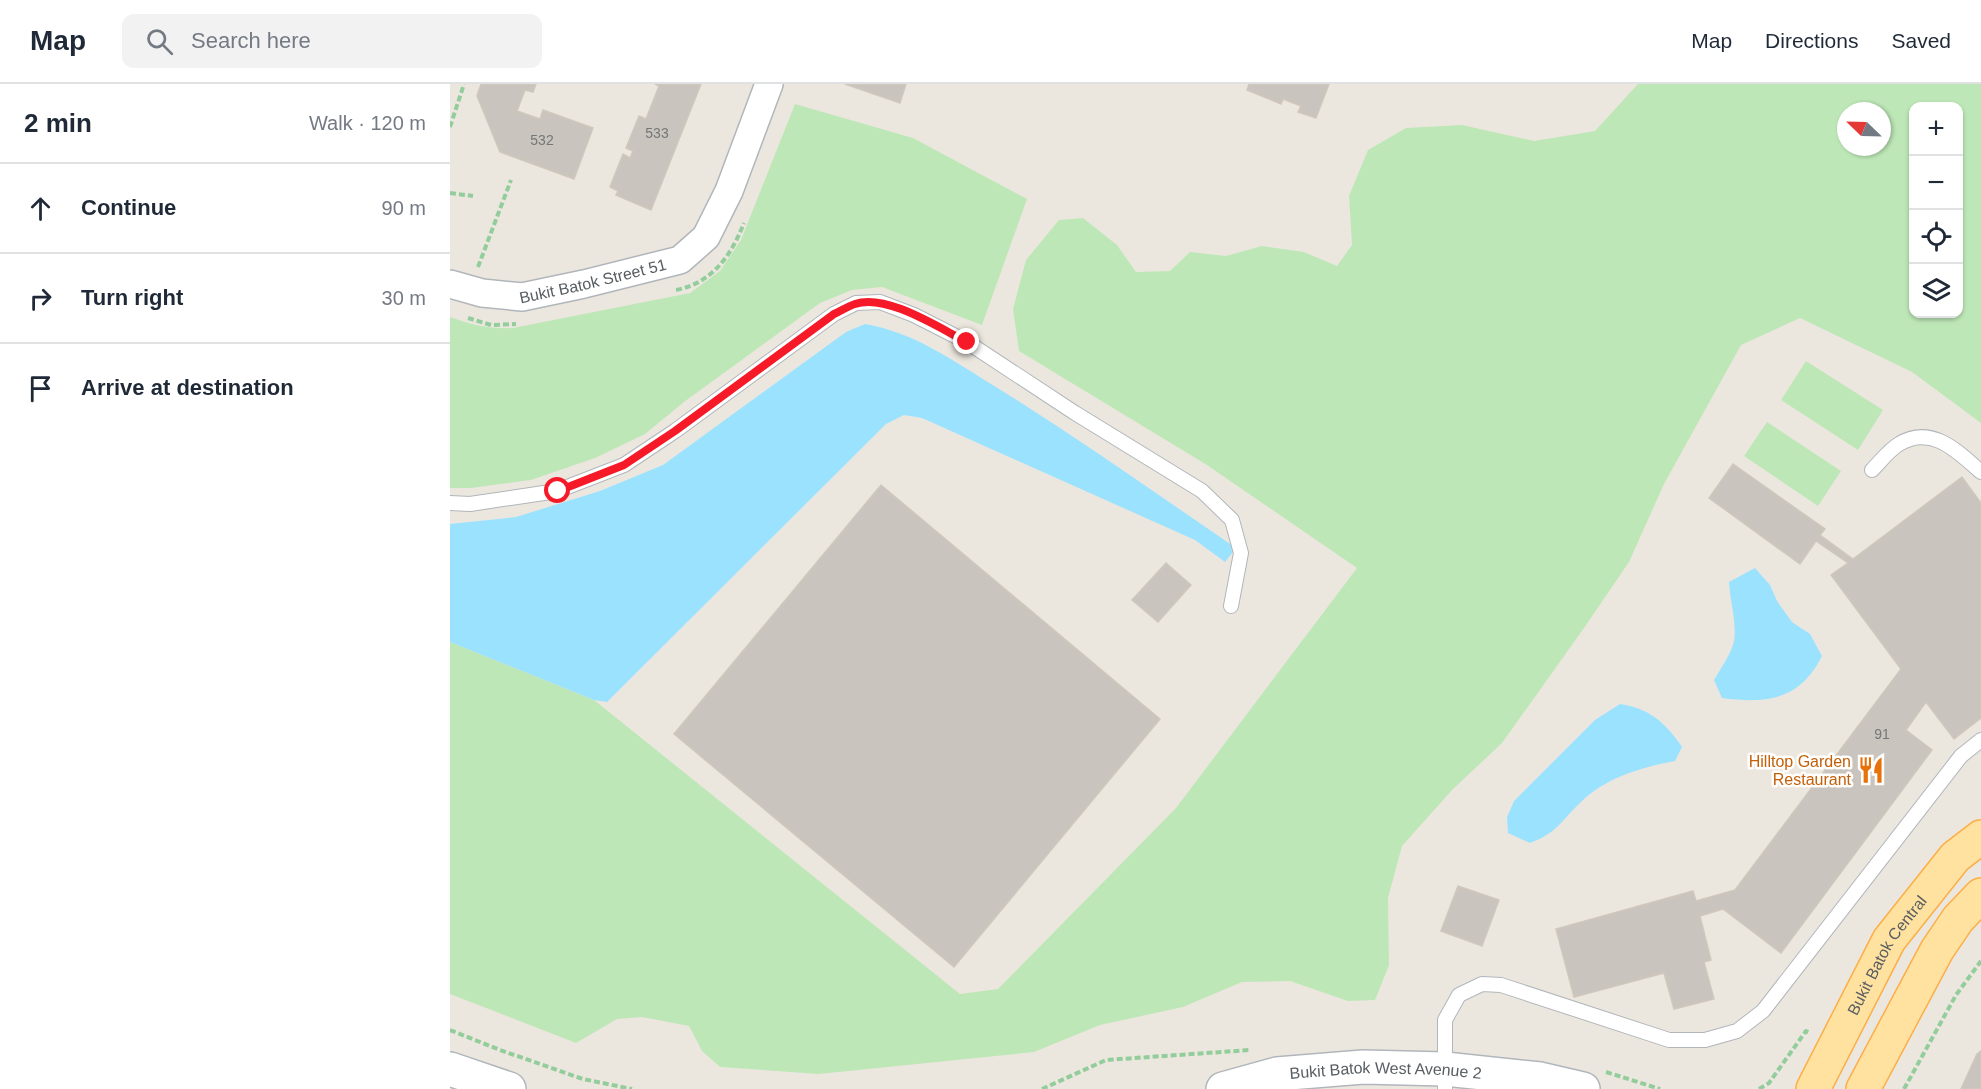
<!DOCTYPE html>
<meta charset="utf-8">
<style>
:root{--surface:#fff;--page:#f2f2f3;--text:#1f2937;--muted:#747a83;--line:#e0e1e3}
body{margin:0;font-family:Arial,sans-serif;background:var(--page);color:var(--text)}
.controls{position:absolute;right:18px;top:18px;display:grid;overflow:hidden;border-radius:12px;box-shadow:0 2px 4px #0004}
.controls button{width:54px;height:54px;display:grid;place-items:center;padding:0;border:0;border-bottom:2px solid var(--line);background:var(--surface);color:var(--text);font:30px sans-serif}
.compass{position:absolute;left:1387px;top:18px;width:54px;height:54px;border-radius:50%;background:var(--surface);box-shadow:0 2px 4px #0004;rotate:293deg}
.stop{position:absolute;width:18px;height:18px;margin:-14px;border:4px solid #f61a29;border-radius:50%;background:#fff}
.stop.end{background:#f61a29;border-color:#fff;box-shadow:0 2px 6px #0008}
.list{margin:0;padding:0;list-style:none}
h2{display:flex;justify-content:space-between;align-items:center;height:78px;margin:0;padding:0 24px;font-size:26px}
h2 small{font-size:20px;font-weight:400;color:var(--muted)}
.list li{display:grid;grid-template-columns:39px 1fr auto;gap:18px;align-items:center;box-sizing:border-box;height:90px;padding:0 24px;border-top:2px solid var(--line)}
.list b{display:block;font-size:22px;white-space:nowrap}
.list em{font-size:20px;font-style:normal;color:var(--muted)}
.icon{flex:none;width:33px;height:33px;fill:none;stroke:currentColor;stroke-width:2;stroke-linecap:round;stroke-linejoin:round}
.map{position:relative;flex:none;width:1531px;height:1005px;overflow:hidden}
header{display:flex;align-items:center;gap:36px;box-sizing:border-box;height:84px;padding:0 30px;background:var(--surface);border-bottom:2px solid var(--line)}
header strong{font-size:28px}
nav{display:flex;gap:33px;margin-inline-start:auto;font-size:21px}
.search{width:420px;height:54px;background:var(--page);display:flex;align-items:center;gap:15px;box-sizing:border-box;padding:0 21px;border-radius:12px;color:var(--muted);font-size:22px}
main{display:flex}
aside{flex:1;background:var(--surface)}
.map>svg:first-child{display:block}
</style>
<header>
<strong>Map</strong>
<div class="search"><svg class="icon" aria-label="search" viewBox="0 0 24 24"><circle cx="10" cy="10" r="6"/><path d="M15 15l6 6"/></svg>Search here</div>
<nav><a>Map</a><a>Directions</a><a>Saved</a></nav>
</header>
<main>
<aside>
<h2>2 min<small>Walk · 120 m</small></h2>
<ul class="list">
<li><svg class="icon" aria-label="ahead" viewBox="0 0 24 24"><path d="M12 20V5M6 11l6-6 6 6"/></svg><div><b>Continue</b></div><em>90 m</em></li>
<li><svg class="icon" aria-label="right" viewBox="0 0 24 24"><path d="M7 20v-9h11M14 6l5 5-5 5"/></svg><div><b>Turn right</b></div><em>30 m</em></li>
<li><svg class="icon" aria-label="arrive" viewBox="0 0 24 24"><path d="M6 21V4h12l-3 4 3 4H6"/></svg><div><b>Arrive at destination</b></div></li>
</ul>
</aside>
<div class="map">
<svg width="1531" height="1005" viewBox="0 0 1531 1005">
<rect width="100%" height="100%" fill="#ece7de"/>
<path fill="#bee7b7" fill-rule="evenodd" d="M1188 0H1531V339L1462 288 1350 234 1291 261 1214 400 1179 478 1134 544 1052 659 1003 705 952 762 938 814 939 881 925 916 898 917 840 897 792 898 733 923 650 941 584 968 369 990 270 983 252 967 239 942 192 933 167 935 126 959 0 910V558L144 616 510 910 548 905 726 724 907 484 757 381 569 267 563 225 576 176 609 136 633 134 667 161 686 188 720 187 740 168 776 172 812 162 854 168 887 182 902 161 899 112 918 66 956 44 1012 41 1084 57 1145 47ZM1464 22H1508V230H1464ZM1396 27H1432V63H1396Z
M345 20 463 54 577 115 532 241 432 203 402 206 370 219 234 318 195 350 145 374 81 396 21 404H0V233C22 241 39 245 63 244L240 209 270 187 291 156Z
M1356 277 1433 326 1408 366 1331 316Z
M1317 338 1391 387 1368 422 1294 372Z"/>
<path fill="#9be2ff" d="M415 240C464 248 505 278 546 303 628 354 707 410 786 464L775 478 745 456 472 334 454 331 436 340 157 618 144 616 0 558V440L66 433 150 407 213 381 396 248Z
M1305 484 1320 501 1327 517 1342 538 1360 550 1372 572C1350 616 1317 620 1272 614L1264 596C1271 584 1281 570 1284 557 1287 539 1280 517 1279 498Z
M1170 620C1199 624 1216 639 1232 663L1225 677C1192 683 1155 694 1131 718 1111 737 1107 749 1080 759L1058 749 1057 733 1064 717 1145 636Z"/>
<path fill="#c9c4bd" stroke="#d1c7bc" stroke-width="1.5" d="M31 0H86L83 8 75 6 67 27 90 35 93 26 143 44 124 95 50 68 27 12Z
M205 0H251L201 126 166 111 168 107 160 103 173 70 180 74 183 67 176 64 189 32 196 35 209 2Z
M395 0H456L450 19Z
M799 0H879L866 34 848 28 851 22 833 15 831 20 797 6Z
M1283 380 1375 445 1370 451 1403 475 1512 393 1531 419V634L1504 655 1476 618 1456 646 1482 666 1331 869 1273 825 1250 832 1261 876 1254 878 1264 915 1224 925 1214 889 1124 913 1106 845 1243 807 1246 817 1285 806 1451 585 1381 491 1398 479 1366 457 1350 480 1259 414Z
M431 401 710 635 504 883 224 650Z
M716 479 741 501 708 538 682 516Z
M1008 802 1049 816 1032 862 991 847Z
M1531 967V1005H1511L1527 970Z"/>
<g fill="none" stroke-linecap="round" stroke-linejoin="round">
<defs>
<path id="lane" d="M1422 386C1430 378 1439 366 1449 360 1482 340 1508 368 1531 388
M0 419 20 420 107 407 174 381 225 347 384 230 406 219 430 218 464 231 517 258 625 329 752 407 782 436 791 469 781 522
M995 1005V936L1009 911 1032 900 1051 901 1219 956H1255L1287 947 1313 927 1511 672 1531 656"/>
<g id="street">
<path id="s1" d="M0 200 32 209 72 213 134 200 230 176 256 153 279 107 319 0"/>
</g>
<g id="secondary">
<path d="M0 985 59 1005"/>
<path id="s2" d="M773 1005 827 990 913 983 995 985 1090 995 1133 1005"/>
</g>
<g id="primary">
<path id="s3" d="M1363 1005 1439 856 1505 773 1531 753"/>
<path d="M1413 1005 1487 866 1508 835 1531 811"/>
</g>
</defs>
<use href="#lane" stroke="#b1b6bb" stroke-width="16"/>
<use href="#street" stroke="#b1b6bb" stroke-width="30"/>
<use href="#secondary" stroke="#b0b6bb" stroke-width="36"/>
<use href="#primary" stroke="#fcae47" stroke-width="36"/>
<path stroke="#92cd9b" stroke-width="4" stroke-dasharray="6 3" stroke-linecap="butt" d="M0 43 14 0
M0 109 23 112
M28 183 61 96
M226 206C262 199 281 172 294 139
M18 234 41 241 66 240
M0 946 50 966 133 995 182 1005
M1156 988 1210 1005
M592 1005 656 976 800 966
M1309 1005 1319 999 1356 947 1360 949
M1454 1005 1506 911 1531 877"/>
<use href="#lane" stroke="#fff" stroke-width="14"/>
<use href="#street" stroke="#fff" stroke-width="27"/>
<use href="#secondary" stroke="#fff" stroke-width="33"/>
<use href="#primary" stroke="#ffe1a0" stroke-width="33"/>
</g>
<g fill="none" stroke-linecap="round" stroke-linejoin="round">
<path stroke="#f61a29" stroke-width="8" d="M108 407 174 381 225 347 384 230C391 227 398 222 405 220 436 209 489 244 517 258"/>
</g>
<defs>
<symbol id="restaurant-bare" viewBox="-9 -9 18 18"><path d="M-5-6h1v4h1v-4h1v4h1v-4h1v5L-1.5 .5V6h-2V.5L-5-1ZM5-6V6H3V1.5H1.5Q1.5-4 5-6Z" fill="#e8710a" stroke="#fff" stroke-width="2.5" paint-order="stroke"/></symbol>
</defs>
<g fill-rule="evenodd">
<use href="#restaurant-bare" x="1402" y="667" width="38" height="38"/>
</g>
<g text-anchor="middle" dominant-baseline="central" stroke-width="5" stroke-linejoin="round" paint-order="stroke">
<g font-size="14" fill="#747778">
<text x="207" y="49">533</text>
<text x="92" y="56">532</text>
<text x="1432" y="650">91</text>
</g>
<g font-size="16" fill="#575d61" stroke="#fff">
<text stroke="none"><textPath href="#s1" startOffset="146">Bukit Batok Street 51</textPath></text>
<text stroke="none"><textPath href="#s3" startOffset="153">Bukit Batok Central</textPath></text>
<text stroke="none"><textPath href="#s2" startOffset="165">Bukit Batok West Avenue 2</textPath></text>
</g>
<g font-size="16" fill="#c56008" stroke="#fff" text-anchor="end">
<text x="1401" y="677">Hilltop Garden<tspan x="1401" dy="18">Restaurant</tspan></text>
</g>
</g>
</svg>
<div class="controls">
<button>+</button>
<button>−</button>
<button><svg class="icon" aria-label="locate" viewBox="0 0 24 24"><circle cx="12" cy="12" r="6"/><path d="M12 2v4M12 18v4M2 12h4M18 12h4"/></svg></button>
<button><svg class="icon" aria-label="layers" viewBox="0 0 24 24"><path d="M12 4l9 5-9 5-9-5zM3 14l9 5 9-5"/></svg></button>
</div>
<svg class="compass" viewBox="-18 -18 36 36"><path d="M0-13l5 13h-10z" fill="#e53935"/><path d="M0 13l5-13h-10z" fill="#747a83"/></svg>
<div class="stop" style="left:108px;top:407px"></div>
<div class="stop end" style="left:517px;top:258px"></div>
</div>
</main>
